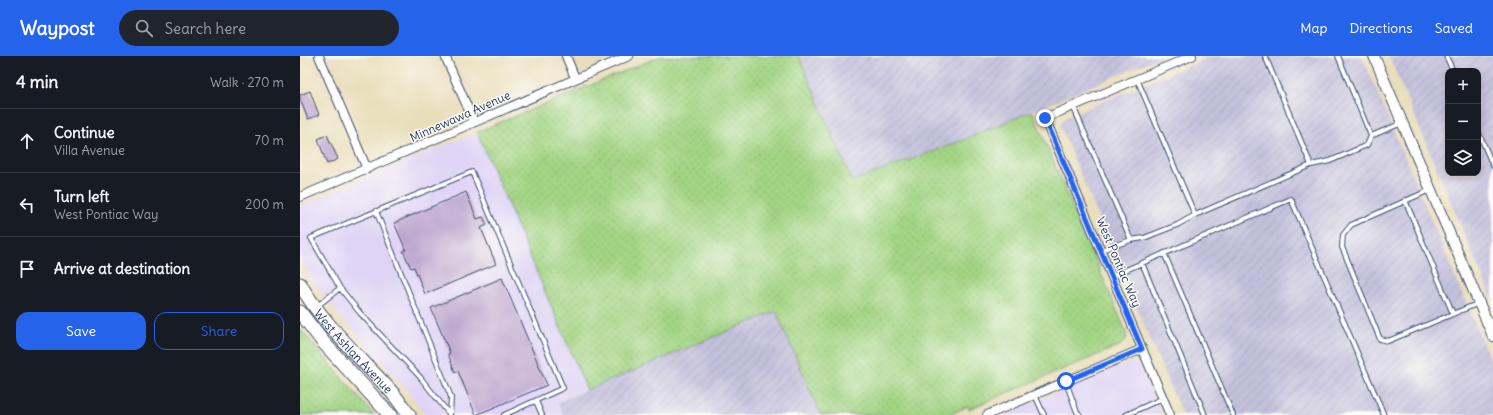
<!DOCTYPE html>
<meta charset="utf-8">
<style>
:root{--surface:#171b24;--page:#20242c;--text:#f1f3f6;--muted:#9ea1a6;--line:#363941;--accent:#2563eb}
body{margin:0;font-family:Delius,sans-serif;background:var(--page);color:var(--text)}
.controls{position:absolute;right:12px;top:12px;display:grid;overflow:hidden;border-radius:8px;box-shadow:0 2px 6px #0003}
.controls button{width:36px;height:36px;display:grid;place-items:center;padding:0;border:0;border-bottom:1px solid var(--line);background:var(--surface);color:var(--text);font:20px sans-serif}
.stop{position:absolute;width:12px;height:12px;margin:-9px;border:3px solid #2563eb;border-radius:50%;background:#fff}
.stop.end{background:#2563eb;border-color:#fff;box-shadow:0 1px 4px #0008}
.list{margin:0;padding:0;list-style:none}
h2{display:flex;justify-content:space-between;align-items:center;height:52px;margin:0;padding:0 16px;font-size:17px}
h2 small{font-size:13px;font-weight:400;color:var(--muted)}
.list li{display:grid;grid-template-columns:26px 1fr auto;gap:12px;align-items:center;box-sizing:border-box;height:64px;padding:0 16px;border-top:1px solid var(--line)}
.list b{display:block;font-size:15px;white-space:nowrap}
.list p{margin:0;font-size:13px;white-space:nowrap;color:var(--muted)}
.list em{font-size:13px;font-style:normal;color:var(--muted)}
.actions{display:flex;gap:8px;padding:12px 16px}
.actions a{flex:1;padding:9px 0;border:1px solid var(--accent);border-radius:12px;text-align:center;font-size:14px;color:var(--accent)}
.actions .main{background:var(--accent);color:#fff}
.icon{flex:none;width:22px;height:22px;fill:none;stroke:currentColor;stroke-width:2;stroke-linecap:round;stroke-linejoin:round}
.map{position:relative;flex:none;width:1193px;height:359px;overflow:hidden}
header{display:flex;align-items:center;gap:24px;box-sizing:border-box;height:56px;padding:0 20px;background:var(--accent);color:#fff}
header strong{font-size:19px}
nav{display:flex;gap:22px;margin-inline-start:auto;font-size:14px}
.search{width:280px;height:36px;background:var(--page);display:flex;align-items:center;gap:10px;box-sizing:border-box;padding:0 14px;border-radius:22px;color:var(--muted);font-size:15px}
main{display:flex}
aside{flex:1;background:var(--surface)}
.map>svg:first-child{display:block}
</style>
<header>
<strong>Waypost</strong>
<div class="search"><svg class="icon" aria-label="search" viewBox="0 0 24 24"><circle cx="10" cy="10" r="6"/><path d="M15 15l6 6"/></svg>Search here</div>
<nav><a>Map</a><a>Directions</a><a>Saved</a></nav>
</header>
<main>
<aside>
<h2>4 min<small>Walk · 270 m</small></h2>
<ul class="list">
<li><svg class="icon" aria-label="ahead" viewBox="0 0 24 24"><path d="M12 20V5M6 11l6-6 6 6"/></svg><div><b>Continue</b><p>Villa Avenue</p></div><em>70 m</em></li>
<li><svg class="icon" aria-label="left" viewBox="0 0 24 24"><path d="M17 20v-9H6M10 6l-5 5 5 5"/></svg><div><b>Turn left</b><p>West Pontiac Way</p></div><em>200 m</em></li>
<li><svg class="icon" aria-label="arrive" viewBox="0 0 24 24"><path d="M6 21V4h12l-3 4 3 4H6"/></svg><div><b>Arrive at destination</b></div></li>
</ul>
<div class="actions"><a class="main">Save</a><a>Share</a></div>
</aside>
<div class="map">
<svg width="1193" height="359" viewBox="0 0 1193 359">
<defs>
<pattern id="industrial-furrows" width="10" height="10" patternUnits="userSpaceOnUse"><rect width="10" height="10" fill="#c3c0db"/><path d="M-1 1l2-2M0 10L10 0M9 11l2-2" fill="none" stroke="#a7a5be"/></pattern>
<pattern id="grass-dots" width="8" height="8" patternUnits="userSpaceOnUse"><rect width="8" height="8" fill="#a3d483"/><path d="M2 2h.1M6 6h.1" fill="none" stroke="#8cb674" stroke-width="1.8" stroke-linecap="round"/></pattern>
</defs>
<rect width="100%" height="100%" fill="#fdfcf7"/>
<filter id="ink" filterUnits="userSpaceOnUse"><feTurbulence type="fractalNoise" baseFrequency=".025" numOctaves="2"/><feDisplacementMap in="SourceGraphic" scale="8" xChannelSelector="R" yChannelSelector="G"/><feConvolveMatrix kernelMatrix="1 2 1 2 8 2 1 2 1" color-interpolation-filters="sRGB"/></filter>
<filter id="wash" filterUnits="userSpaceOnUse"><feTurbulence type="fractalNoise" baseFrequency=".012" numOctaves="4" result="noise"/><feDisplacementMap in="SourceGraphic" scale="16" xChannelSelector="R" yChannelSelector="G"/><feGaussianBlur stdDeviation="0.9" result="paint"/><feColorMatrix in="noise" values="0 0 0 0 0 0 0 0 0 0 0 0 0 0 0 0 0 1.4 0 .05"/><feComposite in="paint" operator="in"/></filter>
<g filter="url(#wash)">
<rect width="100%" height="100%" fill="#e9deba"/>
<path fill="#dfd4f5" d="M177 76 287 334 258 346 263 359H126L101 327 31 250 16 230 0 203V150Z
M829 306H836L841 311 861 359H704Z"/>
<path fill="url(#industrial-furrows)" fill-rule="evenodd" d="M500 0H863L656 87 552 125Z
M912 0H1062L1193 310V359H933L932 357 927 359H882L760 70 763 63 766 61Z
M1089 0H1193V246ZM1148 15H1178V117H1148Z
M477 255 521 359H263L258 346Z"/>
<path fill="url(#grass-dots)" stroke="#5f8270" d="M361 0H499L552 125 656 87 732 55 826 276C828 282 826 285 821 289L669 353 668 350 649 359H521L476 255 287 334 177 76Z
M0 273 74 359H0Z"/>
<g id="blocks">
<path fill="#bea7cf" d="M10 35 19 59 8 63 0 43V39Z
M27 79 38 103 27 108 18 83Z
M166 136 177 163 183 161 187 169 181 172 196 208 125 238 114 211 111 212 103 195 106 194 94 167Z
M202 222 247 329 176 359 158 315 155 316 148 298 150 297 131 252Z"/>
</g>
</g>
<g filter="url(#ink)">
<use href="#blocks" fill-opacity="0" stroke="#3a496c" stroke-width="1"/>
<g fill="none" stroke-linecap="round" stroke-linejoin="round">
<defs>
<path id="service" d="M1038 0 1071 80
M1146 0 1153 15
M837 23 895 159 1011 109 965 0
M773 50 831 184
M1178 75 1193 110
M1011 109 1030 105 1067 89 1071 80 1102 67
M1130 134 1051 169 1043 179 1042 191 1080 283 1088 285 1179 247
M1105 144 1153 258
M76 155 151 341 150 359
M801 194 831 184 844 182 877 169 895 159
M864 197 933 359
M842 207 905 359
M812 220 991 143 1084 359
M40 232 60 257 120 321 150 359
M16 251 40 232 11 182 172 116 263 332 204 359
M766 326 777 356 780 359
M735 339 744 359
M236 345 242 359
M826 359 863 342"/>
<path id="minor" d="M19 0 67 113
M145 0 174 66
M266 0 275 22
M0 141 329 0
M687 359 842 293
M870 359 745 62 892 0"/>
<path id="tertiary" d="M1074 0 1193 280"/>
<g id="primary">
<path id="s1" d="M0 228C22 267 58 299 88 332 96 340 102 350 109 359"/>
<path d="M0 256 23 286 90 359"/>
</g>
</defs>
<use href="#service" stroke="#3a496c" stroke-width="6"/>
<use href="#minor" stroke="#3a496c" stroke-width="10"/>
<use href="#tertiary" stroke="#3a496c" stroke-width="12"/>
<use href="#primary" stroke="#3a496c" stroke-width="15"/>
<use href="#service" stroke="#fff" stroke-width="4"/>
<use href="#minor" stroke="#fff" stroke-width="8"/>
<use href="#tertiary" stroke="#fff" stroke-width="10"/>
<use href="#primary" stroke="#fff" stroke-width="13"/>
</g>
</g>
<g fill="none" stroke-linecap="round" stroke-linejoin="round" filter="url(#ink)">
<path stroke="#2563eb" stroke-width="5" d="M745 62 842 293 766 325"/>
</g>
<g text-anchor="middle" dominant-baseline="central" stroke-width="3" stroke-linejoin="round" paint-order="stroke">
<g font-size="12" fill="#1b2f5e" stroke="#fdfcf7">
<text transform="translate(160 60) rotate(-24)">Minnewawa Avenue</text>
<text transform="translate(819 206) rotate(67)">West Pontiac Way</text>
<text stroke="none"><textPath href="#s1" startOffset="86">West Ashlan Avenue</textPath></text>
</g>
</g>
</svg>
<div class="controls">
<button>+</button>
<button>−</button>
<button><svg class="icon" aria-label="layers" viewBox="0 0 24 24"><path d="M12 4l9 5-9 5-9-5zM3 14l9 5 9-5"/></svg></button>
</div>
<div class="stop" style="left:766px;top:325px"></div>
<div class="stop end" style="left:745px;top:62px"></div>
</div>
</main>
